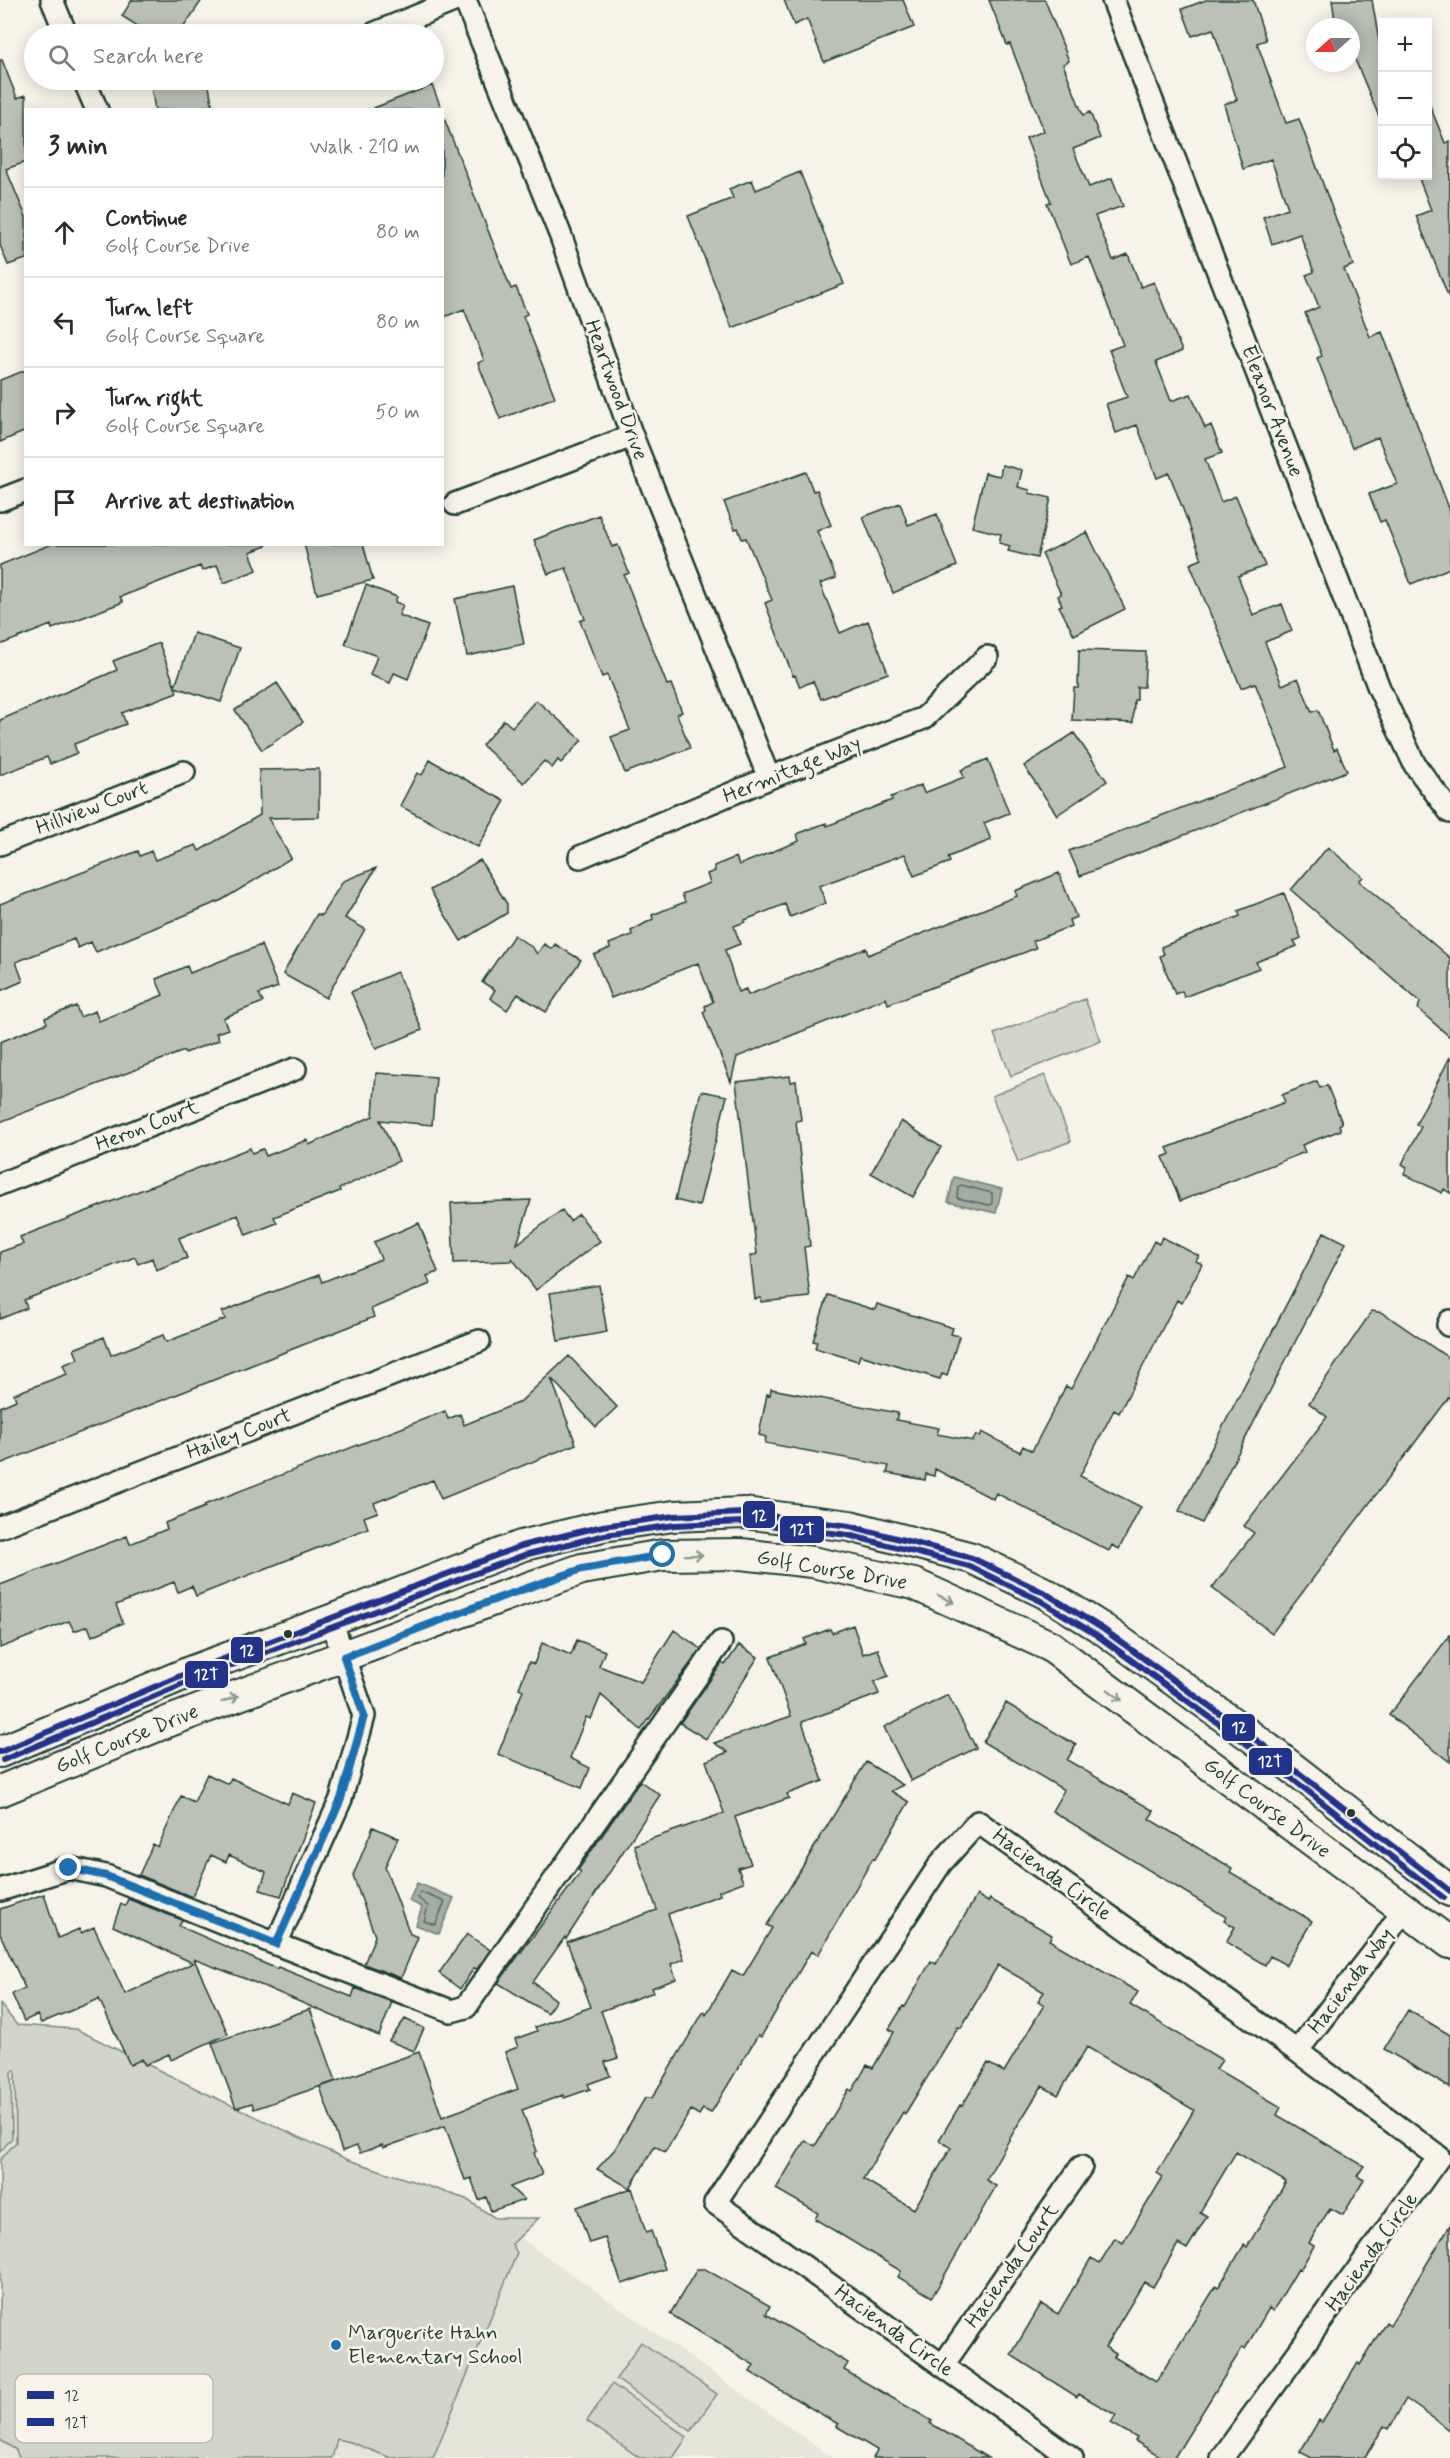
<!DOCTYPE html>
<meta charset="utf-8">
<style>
:root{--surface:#fff;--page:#f7f7f7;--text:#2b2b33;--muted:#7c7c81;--line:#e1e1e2}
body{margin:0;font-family:Mynerve,sans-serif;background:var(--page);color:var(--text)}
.controls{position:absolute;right:18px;top:18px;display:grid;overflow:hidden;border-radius:0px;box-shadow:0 3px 15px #0003}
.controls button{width:54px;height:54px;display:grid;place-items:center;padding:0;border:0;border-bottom:2px solid var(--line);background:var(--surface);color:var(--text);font:30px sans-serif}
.compass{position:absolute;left:1306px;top:18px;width:54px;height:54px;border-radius:50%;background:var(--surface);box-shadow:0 3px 15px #0003;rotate:249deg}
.stop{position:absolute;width:18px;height:18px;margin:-14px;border:4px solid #1f6fb2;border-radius:50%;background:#fff}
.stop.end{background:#1f6fb2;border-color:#fff;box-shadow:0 2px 6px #0008}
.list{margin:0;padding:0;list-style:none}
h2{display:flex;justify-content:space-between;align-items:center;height:78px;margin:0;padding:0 24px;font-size:26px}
h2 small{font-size:20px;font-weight:400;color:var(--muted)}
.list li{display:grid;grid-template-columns:39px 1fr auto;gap:18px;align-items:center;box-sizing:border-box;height:90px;padding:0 24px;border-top:2px solid var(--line)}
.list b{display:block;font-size:22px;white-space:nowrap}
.list p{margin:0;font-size:20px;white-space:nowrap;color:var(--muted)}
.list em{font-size:20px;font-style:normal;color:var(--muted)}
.icon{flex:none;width:33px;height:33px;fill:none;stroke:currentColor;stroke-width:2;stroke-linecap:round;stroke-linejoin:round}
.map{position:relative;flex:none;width:1450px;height:2458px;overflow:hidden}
.search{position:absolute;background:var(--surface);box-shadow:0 3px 15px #0003;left:24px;top:24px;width:420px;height:66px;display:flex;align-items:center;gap:15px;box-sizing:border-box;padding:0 21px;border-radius:33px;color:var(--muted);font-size:22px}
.panel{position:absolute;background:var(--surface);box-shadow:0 3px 15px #0003;left:24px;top:108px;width:420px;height:438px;border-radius:0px}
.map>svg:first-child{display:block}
</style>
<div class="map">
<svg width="1450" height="2458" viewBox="0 0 1450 2458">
<rect width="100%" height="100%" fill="#f7f3e8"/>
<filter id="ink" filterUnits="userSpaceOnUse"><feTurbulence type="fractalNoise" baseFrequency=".0167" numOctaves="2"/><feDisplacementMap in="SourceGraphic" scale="12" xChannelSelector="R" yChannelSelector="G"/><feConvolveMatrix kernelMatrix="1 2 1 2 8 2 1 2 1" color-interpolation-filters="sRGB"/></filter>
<g filter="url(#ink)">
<path fill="#e5e4d9" d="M10 2061 512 2232 833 2458H0V2152L12 2138Z"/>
<path fill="#d3d5ca" stroke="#79897f" stroke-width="1.5" d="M1085 999 1101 1041 1011 1076 994 1034Z
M1045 1075 1071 1141 1018 1162 992 1096Z
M0 2004 17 2025 76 2029 199 2090 346 2159 466 2199 495 2218H539L512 2244 517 2253 433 2458H391L353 2443 337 2439 332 2458H19L16 2450 0 2440V2160L16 2142 15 2070 11 2072 12 2138 0 2152Z
M641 2342 717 2394 691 2431 616 2379Z
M612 2384 687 2437 673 2458H640L587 2421Z"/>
<path fill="#a4ada3" stroke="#6f8077" stroke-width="1.5" d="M954 1177 1002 1189 996 1213 948 1202Z
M417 1883 454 1898 439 1934 416 1925 422 1907 409 1901Z"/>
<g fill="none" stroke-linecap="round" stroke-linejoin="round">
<path stroke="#546a60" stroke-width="1.5" d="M961 1185 992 1193V1204L989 1205 957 1198 958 1187Z
M420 1892 445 1902 435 1925 424 1921 428 1906 418 1898Z"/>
</g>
<path fill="#bbc1b6" stroke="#1f3d34" stroke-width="1.5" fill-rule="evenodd" d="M132 0H202L179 34H150L122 16Z
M784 0H903L914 27 824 62 807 19 794 25Z
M989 0H1045L1069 61 1063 64 1083 115 1090 112 1100 138 1073 149 1089 187 1112 178 1123 206 1095 216 1113 260 1128 254 1141 287 1154 282 1182 351 1156 362 1171 401 1191 394 1205 428 1211 425 1222 453 1205 459 1221 502 1236 496 1265 566 1238 576 1253 615 1282 604 1292 631 1265 642 1282 685 1298 678 1312 712 1318 710 1334 750 1337 748 1347 771 1080 876 1069 851 1288 767 1255 683 1241 688 1213 618H1212L1190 564 1202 559 1169 473 1157 478 1137 425 1116 433 1106 404 1127 397 1109 350 1123 345 1089 257 1071 264 1047 203 1051 202 1026 138 1044 131 1010 44 1007 45Z
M1206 0H1253L1266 40 1257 43 1286 123 1299 119 1353 265 1344 269 1370 337 1382 332 1450 511V568L1411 584 1385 520 1380 522 1369 494 1397 484 1378 437 1352 448 1317 358 1322 356 1305 313 1319 307 1306 275 1314 272 1300 234 1272 244 1263 217 1288 208 1271 159 1243 169 1224 104 1237 100 1213 29 1192 36 1182 9Z
M1332 0H1372L1380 47 1383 46V126L1351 50V27H1336Z
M0 60H2L17 98 26 95V162L6 169 26 217V259L8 265 0 245Z
M150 80H208L213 110H155Z
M432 85 442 110H375L374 108Z
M1428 101 1445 143 1450 141 1449 298 1416 216 1431 210 1418 176H1428Z
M442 113 511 289 516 287 527 314 523 316 555 397 500 419 478 363 484 360 464 309 442 318Z
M800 172 844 284 732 328 688 216 733 198 729 189 752 180 756 190Z
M26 370V431L0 442V380Z
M1002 465 1022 470 1018 487 1030 490 1029 493 1051 498 1037 558 1008 551 1010 546 999 543 1001 534 972 527 985 473 1000 476Z
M806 472 813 491 817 490 831 525 817 531 836 578 820 584 840 633 868 621 888 673 821 699 813 681 800 687 795 675 793 676 765 603 772 600 746 538 742 539 738 528 735 529 724 502Z
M900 503 908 525 937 514 957 566 893 593 863 517Z
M599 515 612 547 618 545 629 573 624 575 667 685 671 684 682 712 677 714 690 748 625 773 611 737 630 730 607 675 602 677 580 621 585 619 566 568 548 574 534 540Z
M1087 532 1125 609 1074 635 1059 606 1062 605 1058 596 1061 594 1042 554Z
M52 544H266V546L250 552 257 570 224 583 217 565 202 571 200 566 120 597 123 602 92 614 52 629 51 625 0 645V565Z
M304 544H363L373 580 317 594Z
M366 585 397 597 395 602 403 605 399 615 428 626 408 679 394 673 390 683 370 675 377 656 345 644Z
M512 586 524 644 467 656 455 599Z
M194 633 240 648 221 702 175 687 177 692 122 713 126 724 74 744 77 753 50 764 47 757 0 775V720L117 670 113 661 159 643 175 686Z
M1079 650 1146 652 1144 687H1137V700H1134L1133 723 1072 720 1074 688H1078Z
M277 683 303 722 262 750 235 710Z
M536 700 582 740 561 763 558 760 552 768 544 761 524 783 482 745 504 720 512 727Z
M1074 733 1107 781 1057 815 1024 766Z
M988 759 1009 813 984 823 991 840 948 857 950 862 914 876 905 854 819 886 826 903 790 917 785 904 745 920V922L734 926 740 944 725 950 738 992 746 989 748 995 866 948 868 955 1017 896 1015 891 1059 873 1076 917 1069 920 1071 926 1033 941 1036 948 888 1004 886 998 737 1057 731 1082 703 1012 706 1010 705 1006 713 1002 698 963 611 998 594 955 610 948 609 944 632 935 631 931 653 919 652 915 685 902 682 894 710 883 707 874 715 871 714 866 736 857 739 865 799 841 797 834 826 823 827 826 892 800 891 797 921 785 924 793 964 777 961 770Z
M430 760 505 801 478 847 400 806 417 773 422 775Z
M319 769V817L268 818 291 858 222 900 96 952 91 942 78 948 74 939 16 962 23 981 0 991V904L138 851 140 856 151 851 155 860 196 845 199 851 260 815 259 770Z
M1328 847 1363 877 1359 881 1450 958V1037L1418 1009 1420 1002 1291 890Z
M480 860 507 904V913L461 941 430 890Z
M376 868 345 918 365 929 326 998 283 974 317 914 321 916 343 881Z
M1284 893 1301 938 1294 941 1297 946 1256 962 1259 968 1184 997 1182 991 1175 994 1160 956 1164 954 1161 947 1240 916 1238 911Z
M514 935 533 948 537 954 544 944 552 949 555 944 581 960 546 1012 518 994 507 1010 490 998 495 990 482 982Z
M261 945 278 987 259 994 263 1002 223 1018 228 1029 216 1033 219 1040 185 1053 184 1051 0 1122V1042L47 1023 45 1018 76 1006 80 1017 95 1011 99 1021 163 995 156 979 187 966 190 973Z
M397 972 422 1030 376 1049 351 992Z
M1450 1057V1193L1444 1189 1442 1193 1404 1174 1407 1167 1402 1164 1421 1127 1416 1124Z
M376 1073 436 1077 432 1125 380 1120 399 1161 339 1189 340 1191 274 1217 277 1223 246 1235 238 1215 179 1238 187 1258 156 1270 152 1258 138 1264 135 1257 24 1300 27 1308 0 1319V1252L23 1244 20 1237 250 1148 252 1153 263 1149 266 1156 307 1140 309 1145 373 1116Z
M790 1076 791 1082 796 1081 801 1120 796 1121 810 1246 804 1247 810 1297 761 1302V1298L755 1299 750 1256 757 1254 736 1082Z
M1317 1081 1320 1088 1327 1085 1342 1123 1339 1125 1341 1130 1302 1145 1305 1152 1180 1201 1163 1157 1170 1154 1167 1148 1285 1102 1282 1095Z
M701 1091 727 1096 699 1206 675 1200Z
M901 1121 941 1147 913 1197 871 1173Z
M531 1200 517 1244 562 1210 570 1221 579 1214 600 1241 536 1290 512 1258 511 1261 454 1263 451 1203Z
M419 1223 438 1272 427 1276 430 1284 371 1309 374 1317 0 1464V1407L16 1400 14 1394 67 1374 63 1365 78 1359 74 1349 104 1337 111 1355 163 1335 166 1342 225 1319 222 1312 267 1294 319 1275 322 1282 381 1259 374 1242Z
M1324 1232 1346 1243 1202 1523 1179 1511Z
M1162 1237 1199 1256 1196 1261 1202 1264 1182 1303 1177 1300 1119 1413 1114 1410 1080 1476 1141 1507 1119 1549 1112 1545 1109 1551 996 1493 993 1499 935 1469 934 1476 926 1474 925 1480 887 1473 889 1466 765 1443 766 1437 759 1435 767 1394 770 1395 771 1389 898 1413 896 1420 939 1428 937 1434 973 1441 976 1435 980 1437 982 1432 1020 1452 1023 1446 1032 1451 1066 1386 1071 1389 1129 1277 1134 1280 1154 1241 1159 1244Z
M599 1285 607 1332 558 1341 550 1293Z
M828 1295 875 1310 877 1304 953 1328 951 1334 959 1336 947 1376 942 1374 940 1379 860 1355 858 1361 815 1348 817 1342 813 1341Z
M1372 1311 1383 1313 1450 1359V1396L1272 1633 1212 1588 1254 1533 1244 1526 1327 1417 1309 1403Z
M569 1356 617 1407 596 1427 551 1378 576 1444 441 1499 433 1480 374 1503 378 1512 364 1517 368 1528 196 1596 192 1586 178 1592 174 1582 116 1605 123 1623 92 1636 88 1626 74 1631 69 1621 0 1648V1585L127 1536 130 1544 167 1529 165 1523 205 1507 204 1505 445 1411 448 1419 460 1414 464 1425 520 1402Z
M853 1625 863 1654 878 1649 888 1676 874 1682 879 1694 802 1722 823 1781 787 1794 789 1798 735 1817 751 1864 738 1868 743 1882 719 1891 720 1895 668 1914 684 1959 671 1964 676 1979 652 1988 654 1992 601 2011 618 2058 605 2062 610 2076 588 2084 590 2089 564 2098 563 2095 522 2110 537 2151 534 2153 542 2175 510 2187 524 2200 491 2211 486 2197 479 2200 471 2178 465 2180 445 2126 383 2148 382 2145 360 2153 357 2146 342 2151 320 2087 419 2052 442 2117 518 2089 505 2052 518 2047 515 2039 537 2031 535 2027 591 2007 567 1942 657 1910 634 1845 724 1813 706 1761 728 1752 714 1743 791 1716 770 1657 806 1644 804 1639 830 1629 832 1633Z
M674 1630 701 1649 641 1730 601 1695 591 1719 586 1717 570 1758 590 1768 582 1788 498 1754 523 1690 519 1688 529 1662 534 1664 542 1643 571 1655 577 1640 605 1651 599 1666 641 1682Z
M1450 1635V1762L1389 1715Z
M739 1645 758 1657 706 1739 680 1723 722 1663 725 1665Z
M948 1695 976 1748 911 1781 884 1727Z
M1006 1703 1076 1745 1067 1760 1154 1811 1149 1819 1232 1868 1230 1872 1312 1921 1286 1965 1270 1956 1265 1965 1226 1942 1235 1927 1224 1921 1226 1917 1052 1811 1064 1790 983 1742Z
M866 1762 903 1785 891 1791 909 1802 875 1859 873 1858 818 1955 811 1951 761 2037 758 2035 711 2113 703 2109 699 2115 691 2110 665 2152 655 2146 630 2188 597 2169 615 2149 645 2098H652L704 2011 706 2015 732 1970 743 1976 772 1928 767 1925Z
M207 1774 228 1784 231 1778 288 1804 292 1793 316 1803 281 1896 260 1890 266 1872 229 1855 226 1862 211 1855 192 1897 139 1875 153 1844 158 1847 181 1796 194 1802Z
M640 1781 660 1795 566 1939 565 1937 533 1982 556 2000 547 2013 498 1983 581 1872 578 1870Z
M373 1827 398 1838 385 1867 410 1934 418 1937 401 1978 364 1964 375 1936 353 1876Z
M44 1894 58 1938 79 1929 81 1933 94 1927 125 1994 193 1963 113 1926 121 1904 125 1906 128 1899 182 1920 179 1926 277 1969 278 1967 352 1997 355 1988 392 2002 379 2036 256 1983 194 1959 228 2034 171 2060 169 2054 145 2065 142 2059 130 2065 99 1999 41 2023 37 2015 24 2021 12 1994 25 1988 0 1934V1909Z
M977 1895 988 1902 990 1899 1052 1935 1049 1940 1138 1992 1130 2005 1222 2060 1216 2069 1281 2107 1277 2115 1364 2166 1357 2176 1364 2180 1343 2215 1330 2208 1309 2243 1314 2246 1300 2270 1298 2269 1273 2311 1269 2308 1245 2349 1242 2348 1174 2458H1163L1135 2441 1137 2438 1111 2423 1116 2415 1079 2394 1077 2397 1011 2355 1041 2304 1058 2314 1091 2258 1100 2263 1115 2238 1123 2243 1163 2177 1157 2173 1194 2110 1087 2047 1058 2095 1042 2086 1016 2128 986 2180 996 2186 932 2297 898 2277 901 2271 815 2219 818 2213 776 2189 805 2140 815 2146 849 2089 852 2091 867 2065 873 2068 894 2032 889 2029 903 2006 905 2007 931 1961 936 1964ZM998 1965 1044 1992 1038 2001 1044 2005 1004 2072 988 2063 962 2106 960 2105 939 2140 951 2148 914 2209 863 2179 903 2112 905 2114 958 2027 961 2028ZM1236 2152 1286 2182 1247 2247 1244 2245 1218 2288 1216 2286 1156 2382 1114 2357 1116 2354 1105 2347 1144 2282 1153 2287 1178 2244 1187 2249 1207 2216 1200 2212Z
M467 1934 490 1950 477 1969 474 1968 460 1989 439 1973Z
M310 2009 336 2081 254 2109 252 2103 236 2108 212 2043Z
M1408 2010 1450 2035V2088L1384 2049Z
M405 2019 424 2028 414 2051 389 2041Z
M632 2188 646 2233 651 2231 665 2269 622 2284 605 2238 589 2243 577 2207Z
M1450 2225V2430L1406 2399 1389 2429 1384 2426 1365 2458H1312L1300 2452 1319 2420 1322 2422 1358 2363 1360 2365 1386 2322 1390 2325Z
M697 2269H705L770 2306 766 2314 848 2363 844 2370 932 2421 930 2423 988 2458H873L877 2450 836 2426 838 2424 750 2372 754 2365 670 2314Z"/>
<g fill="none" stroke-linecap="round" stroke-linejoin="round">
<defs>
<path id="street" d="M52 0 66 34
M465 0 560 234 632 436 769 778
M1113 0 1379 688 1415 765 1450 812
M373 34 456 0
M84 80 97 110
M0 500 26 490
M455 504 632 436
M0 844 184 772
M580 857 769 778 924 718 987 657
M0 1184 295 1069
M1448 1325 1450 1321
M0 1527 479 1341
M0 1890 69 1868 106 1876 276 1944 341 1799 364 1716 331 1620
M276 1944 451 2011 466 2007 721 1642
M1297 2051 1381 1943 1404 1909
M943 2365 1081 2167
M1072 2458 715 2203 941 1863 978 1822 1297 2051 1439 2157 1222 2458"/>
<path id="secondary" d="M0 1752 192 1671 331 1620 521 1546 603 1526 674 1516 744 1513 850 1526 972 1558 1045 1593 1103 1629 1267 1748 1450 1891
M0 1791 167 1722 504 1596 582 1569 663 1555 741 1554 812 1562 914 1584 1050 1646 1450 1943"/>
</defs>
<use href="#street" stroke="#1f3d34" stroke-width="26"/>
<use href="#secondary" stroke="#1f3d34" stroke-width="34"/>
<use href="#street" stroke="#f7f3e8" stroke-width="21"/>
<use href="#secondary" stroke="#f7f3e8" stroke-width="30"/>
<defs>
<path id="bus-1" d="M0 1752 192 1671 521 1546 603 1526 674 1516 744 1513 850 1526 972 1558 1045 1593 1103 1629 1267 1748 1450 1891"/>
<path id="bus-2" d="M3 1760 195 1679 524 1555 605 1535 675 1525 744 1522 848 1535 969 1566 1041 1601 1098 1636 1262 1755 1444 1898"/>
</defs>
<use href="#bus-1" stroke="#f7f3e8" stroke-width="10"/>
<use href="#bus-2" stroke="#f7f3e8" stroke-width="10"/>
<use href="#bus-1" stroke="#21338b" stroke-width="6"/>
<use href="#bus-2" stroke="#21338b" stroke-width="6"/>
</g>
<defs><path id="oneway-shaft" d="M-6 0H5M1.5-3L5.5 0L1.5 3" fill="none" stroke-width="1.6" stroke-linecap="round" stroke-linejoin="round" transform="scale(1.5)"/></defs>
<g stroke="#8b988e">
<use href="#oneway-shaft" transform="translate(694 1555) rotate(-1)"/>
<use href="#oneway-shaft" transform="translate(946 1599) rotate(25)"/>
<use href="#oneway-shaft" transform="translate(1115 1695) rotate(37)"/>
<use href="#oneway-shaft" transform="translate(230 1699) rotate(-20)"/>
</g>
</g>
<g fill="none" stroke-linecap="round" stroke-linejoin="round" filter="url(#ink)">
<path stroke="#1f6fb2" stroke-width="8" d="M69 1868 106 1876 276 1944 341 1799 364 1716 344 1657 504 1596 582 1569 663 1555"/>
</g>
<g fill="#1f3d34" stroke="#f7f3e8" stroke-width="2">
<circle cx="288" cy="1634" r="5"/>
<circle cx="1351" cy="1813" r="5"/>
</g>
<circle fill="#1f6fb2" stroke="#f7f3e8" stroke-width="2" cx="336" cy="2345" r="6"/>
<g text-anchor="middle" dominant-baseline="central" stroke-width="5" stroke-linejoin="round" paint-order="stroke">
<g font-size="21" fill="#1f3d34" stroke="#f7f3e8">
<text transform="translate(616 390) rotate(70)">Heartwood Drive</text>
<text transform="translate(1272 411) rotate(69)">Eleanor Avenue</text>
<text transform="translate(792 770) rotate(-22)">Hermitage Way</text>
<text transform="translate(92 808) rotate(-21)">Hillview Court</text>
<text transform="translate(147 1126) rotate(-21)">Heron Court</text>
<text transform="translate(239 1434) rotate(-21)">Hailey Court</text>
<text transform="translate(832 1570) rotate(10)">Golf Course Drive</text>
<text transform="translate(127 1739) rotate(-22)">Golf Course Drive</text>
<text transform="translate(1267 1808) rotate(37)">Golf Course Drive</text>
<text transform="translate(1052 1875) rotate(36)">Hacienda Circle</text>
<text transform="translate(1351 1981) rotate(-53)">Hacienda Way</text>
<text transform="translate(1372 2252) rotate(-54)">Hacienda Circle</text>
<text transform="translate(1012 2266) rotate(-55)">Hacienda Court</text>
<text transform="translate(894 2331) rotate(36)">Hacienda Circle</text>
</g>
<g font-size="21" fill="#1f3d34" stroke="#f7f3e8" text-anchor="start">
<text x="348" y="2333">Marguerite Hahn<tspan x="348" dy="24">Elementary School</tspan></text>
</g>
</g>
<rect x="15" y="2374" width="198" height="69" rx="9" fill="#f7f3e8" stroke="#b6bcb2" stroke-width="1.5"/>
<rect x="27" y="2391" width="27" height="8" fill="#21338b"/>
<rect x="27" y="2418" width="27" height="8" fill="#21338b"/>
<g font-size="16" fill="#1f3d34">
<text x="64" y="2401">12</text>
<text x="64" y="2428">12T</text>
</g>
<g stroke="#f7f3e8" stroke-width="2">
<rect x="742" y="1500" width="34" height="29" rx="6" fill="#21338b"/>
<rect x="779" y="1515" width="46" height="29" rx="6" fill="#21338b"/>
<rect x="230" y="1636" width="34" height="28" rx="6" fill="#21338b"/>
<rect x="184" y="1660" width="45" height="29" rx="6" fill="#21338b"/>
<rect x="1221" y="1713" width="35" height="29" rx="6" fill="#21338b"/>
<rect x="1248" y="1747" width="45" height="29" rx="6" fill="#21338b"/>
</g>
<g font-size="16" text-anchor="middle" font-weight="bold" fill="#fff">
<text x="759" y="1521">12</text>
<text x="802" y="1535">12T</text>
<text x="247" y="1656">12</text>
<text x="206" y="1680">12T</text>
<text x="1239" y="1733">12</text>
<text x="1270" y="1767">12T</text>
</g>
</svg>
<div class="controls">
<button>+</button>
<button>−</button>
<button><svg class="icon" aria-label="locate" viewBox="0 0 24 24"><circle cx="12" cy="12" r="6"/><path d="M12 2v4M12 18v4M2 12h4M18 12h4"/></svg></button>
</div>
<svg class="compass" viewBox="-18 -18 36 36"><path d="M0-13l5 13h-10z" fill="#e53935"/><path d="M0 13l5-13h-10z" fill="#7c7c81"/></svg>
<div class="stop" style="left:663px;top:1555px"></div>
<div class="stop end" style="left:69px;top:1868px"></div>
<div class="search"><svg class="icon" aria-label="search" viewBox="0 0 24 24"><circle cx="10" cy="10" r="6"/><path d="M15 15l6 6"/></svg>Search here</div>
<section class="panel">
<h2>3 min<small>Walk · 210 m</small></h2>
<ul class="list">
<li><svg class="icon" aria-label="ahead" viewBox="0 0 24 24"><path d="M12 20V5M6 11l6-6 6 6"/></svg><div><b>Continue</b><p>Golf Course Drive</p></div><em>80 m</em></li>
<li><svg class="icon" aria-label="left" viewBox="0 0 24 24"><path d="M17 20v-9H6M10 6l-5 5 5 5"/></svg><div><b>Turn left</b><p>Golf Course Square</p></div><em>80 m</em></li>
<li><svg class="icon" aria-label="right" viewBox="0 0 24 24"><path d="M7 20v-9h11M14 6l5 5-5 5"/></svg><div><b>Turn right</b><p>Golf Course Square</p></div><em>50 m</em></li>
<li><svg class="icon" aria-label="arrive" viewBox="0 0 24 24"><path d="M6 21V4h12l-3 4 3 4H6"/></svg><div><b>Arrive at destination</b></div></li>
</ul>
</section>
</div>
